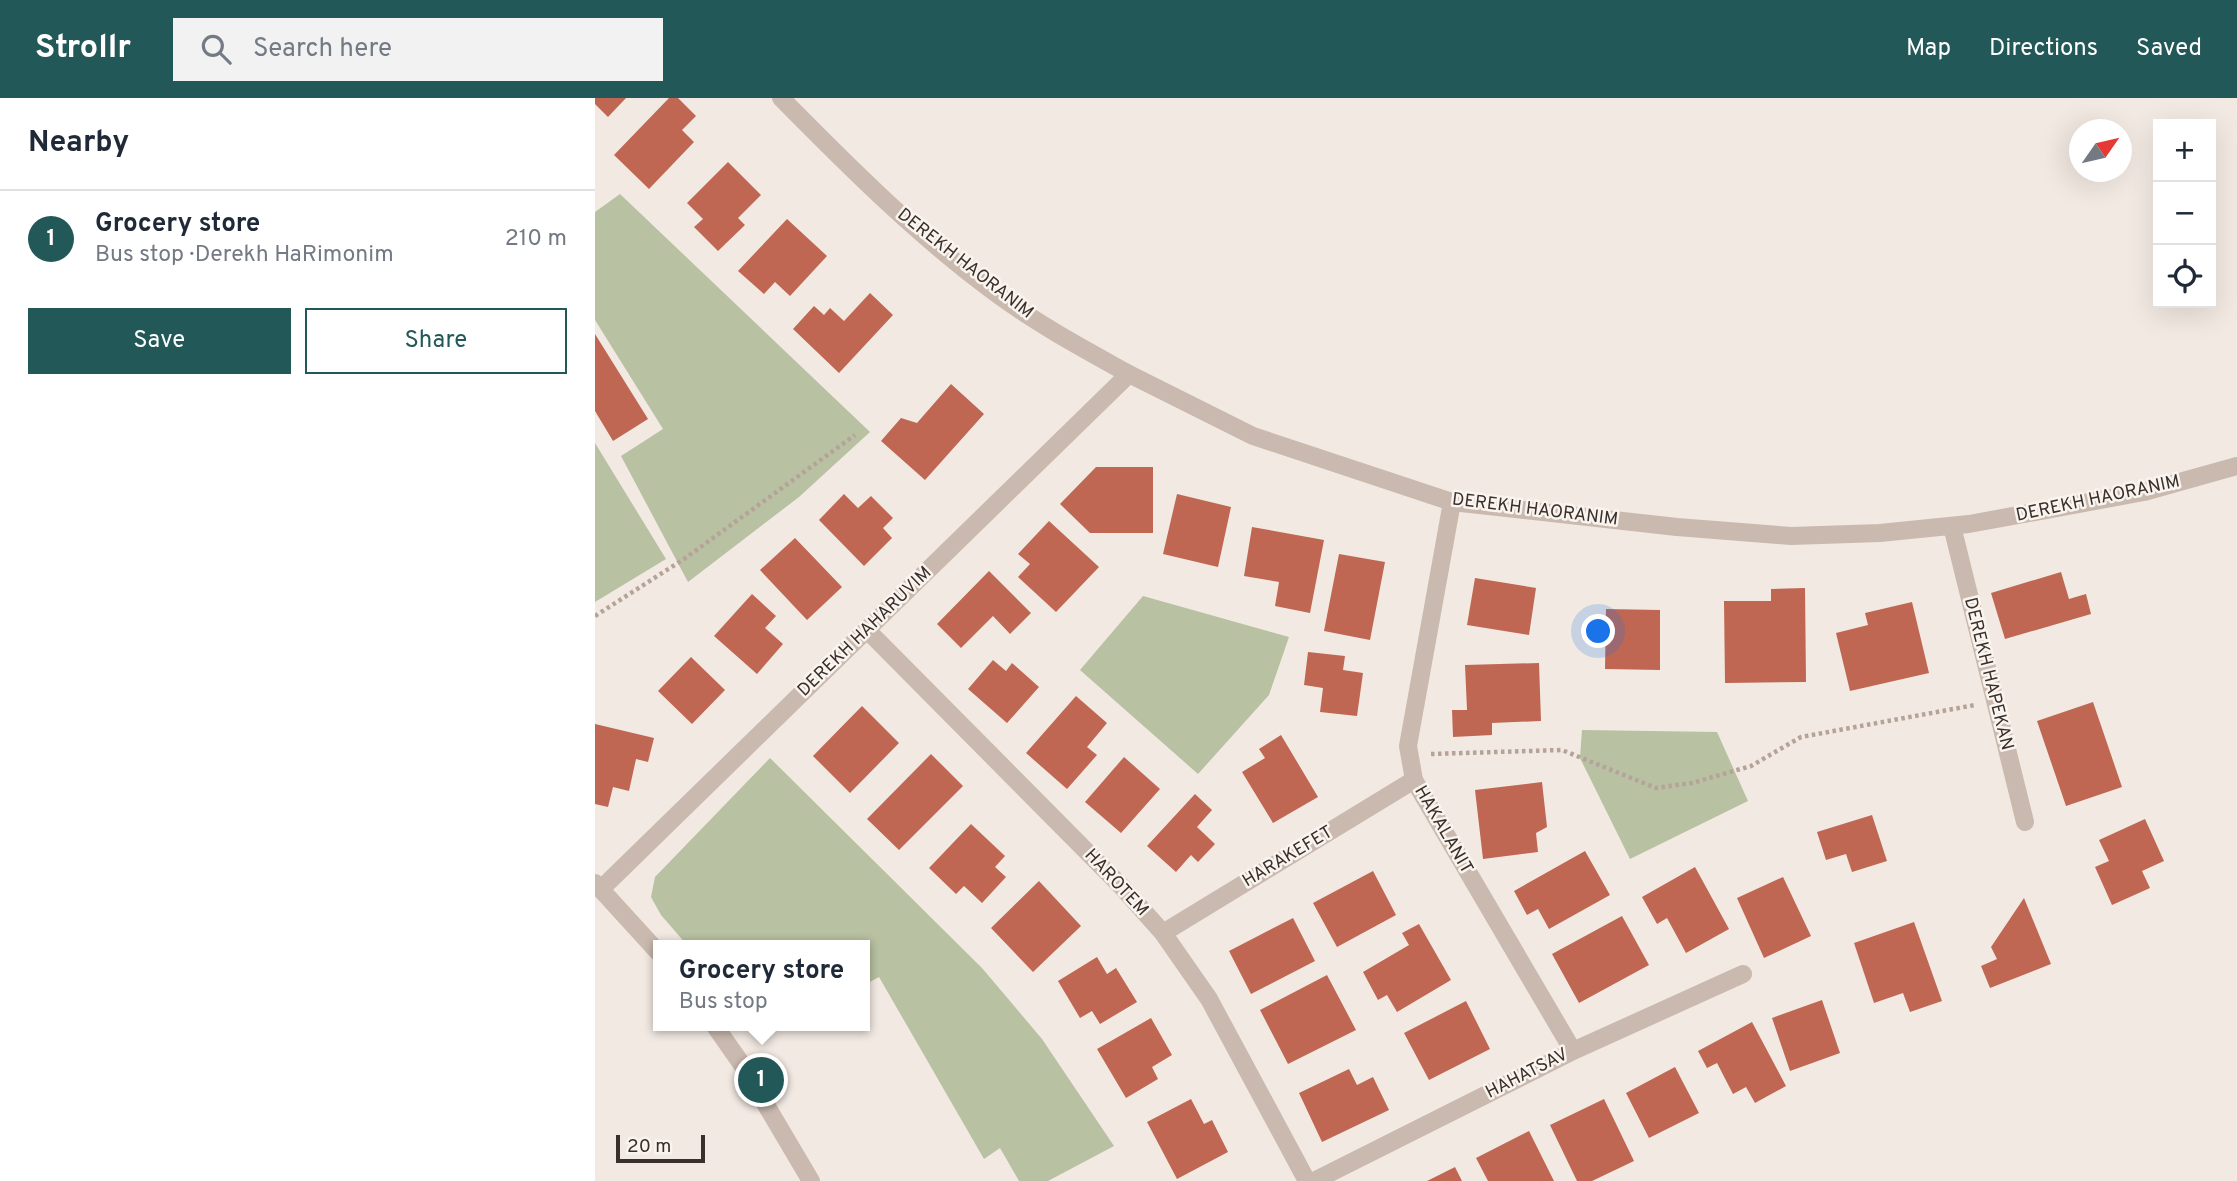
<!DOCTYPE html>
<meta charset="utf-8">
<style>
:root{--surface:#fff;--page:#f2f2f3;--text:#1f2937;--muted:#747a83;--line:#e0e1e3;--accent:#235859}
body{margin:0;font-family:Overpass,sans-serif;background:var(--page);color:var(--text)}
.controls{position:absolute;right:21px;top:21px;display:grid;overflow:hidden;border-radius:0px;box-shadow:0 7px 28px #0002}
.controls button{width:63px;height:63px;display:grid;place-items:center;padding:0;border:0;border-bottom:2px solid var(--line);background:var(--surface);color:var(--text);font:35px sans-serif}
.compass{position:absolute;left:1474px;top:21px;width:63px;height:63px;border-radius:50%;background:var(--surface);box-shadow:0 7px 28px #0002;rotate:56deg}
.scale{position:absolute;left:21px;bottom:18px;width:89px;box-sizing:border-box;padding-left:7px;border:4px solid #392f2c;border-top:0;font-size:19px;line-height:24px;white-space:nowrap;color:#392f2c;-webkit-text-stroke:5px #faf4ee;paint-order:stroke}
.you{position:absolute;left:1004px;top:534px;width:24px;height:24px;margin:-18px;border:5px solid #fff;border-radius:50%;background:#1a73e8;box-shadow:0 0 0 10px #1a73e833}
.badge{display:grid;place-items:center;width:46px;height:46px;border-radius:50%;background:var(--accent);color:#fff;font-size:23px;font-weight:700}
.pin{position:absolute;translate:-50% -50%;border:4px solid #fff;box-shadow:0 2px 7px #0006}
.popup{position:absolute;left:58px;top:842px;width:217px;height:91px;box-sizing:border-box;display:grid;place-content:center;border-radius:0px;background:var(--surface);filter:drop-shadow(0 2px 5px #0005);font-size:23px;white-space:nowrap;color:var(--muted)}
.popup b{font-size:26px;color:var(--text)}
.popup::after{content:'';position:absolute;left:50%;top:100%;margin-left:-14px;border:14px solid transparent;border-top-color:var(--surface)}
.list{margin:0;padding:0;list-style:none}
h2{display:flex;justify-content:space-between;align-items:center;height:91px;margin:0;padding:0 28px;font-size:30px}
h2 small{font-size:23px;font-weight:400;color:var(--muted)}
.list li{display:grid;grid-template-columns:46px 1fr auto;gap:21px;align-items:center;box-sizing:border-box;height:98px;padding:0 28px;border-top:2px solid var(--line)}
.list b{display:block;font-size:26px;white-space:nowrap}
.list p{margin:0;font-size:23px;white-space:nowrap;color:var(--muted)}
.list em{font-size:23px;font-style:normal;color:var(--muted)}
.actions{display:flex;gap:14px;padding:21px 28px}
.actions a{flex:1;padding:16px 0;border:2px solid var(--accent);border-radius:0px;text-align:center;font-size:24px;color:var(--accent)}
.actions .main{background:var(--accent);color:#fff}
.icon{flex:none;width:38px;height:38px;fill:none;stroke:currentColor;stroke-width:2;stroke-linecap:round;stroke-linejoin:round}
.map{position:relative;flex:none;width:1642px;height:1083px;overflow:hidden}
header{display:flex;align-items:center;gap:42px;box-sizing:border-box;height:98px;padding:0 35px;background:var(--accent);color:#fff}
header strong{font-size:33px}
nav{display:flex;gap:38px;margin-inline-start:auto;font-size:24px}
.search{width:490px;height:63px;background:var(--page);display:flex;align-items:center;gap:18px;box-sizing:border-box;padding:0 24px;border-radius:0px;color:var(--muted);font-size:26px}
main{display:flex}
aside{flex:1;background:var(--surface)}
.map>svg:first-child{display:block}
</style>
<header>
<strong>Strollr</strong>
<div class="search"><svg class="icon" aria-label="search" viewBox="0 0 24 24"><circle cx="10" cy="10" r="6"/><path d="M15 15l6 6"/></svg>Search here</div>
<nav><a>Map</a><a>Directions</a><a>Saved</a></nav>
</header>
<main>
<aside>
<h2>Nearby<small></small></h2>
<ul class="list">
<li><span class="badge">1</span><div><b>Grocery store</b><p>Bus stop · Derekh HaRimonim</p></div><em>210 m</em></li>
</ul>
<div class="actions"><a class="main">Save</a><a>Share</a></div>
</aside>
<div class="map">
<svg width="1642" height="1083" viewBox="0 0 1642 1083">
<rect width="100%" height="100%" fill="#f2e9e2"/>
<path fill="#b8c1a2" d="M25 96 275 334 204 399 93 484 26 358 68 331 0 222V114Z
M0 345 71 461 0 504Z
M548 498 694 539 674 597 603 676 485 572Z
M987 632 1122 634 1153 703 1035 761 985 660Z
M175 660 387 870 447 941 519 1048 453 1083H424L405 1050 389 1061 284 879 269 887V847H92L66 817 56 799 60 779Z"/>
<path fill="#bf6753" d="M0 0H31L13 19 0 6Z
M74 0H83L101 18 87 32 99 44 54 91 19 57Z
M133 64 166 97 143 120 150 127 123 153 99 129 108 121 92 105Z
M192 121 232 158 195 198 180 184 169 196 143 173Z
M275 195 298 217 244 275 198 231 219 208 229 217 235 210 249 223Z
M0 236 53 321 18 343 0 313Z
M356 286 389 316 330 382 286 343 306 320 322 325Z
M501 369H558V435H495L465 406Z
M249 396 263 410 276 398 298 420 288 430 297 440 269 468 224 422Z
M582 396 636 409 623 469 568 456Z
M454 423 504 469 461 514 423 479 435 466 423 456Z
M657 429 729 442 715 515 680 508 684 484 649 478Z
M200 440 247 489 212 522 165 472Z
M744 456 790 464 775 542 729 533Z
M394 473 436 515 415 536 398 518 366 550 342 526Z
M1466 474 1474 501 1491 496 1496 516 1410 541 1396 495Z
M880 480 941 490 934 537 872 527Z
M1210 490 1211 584 1130 585 1129 503H1176V491Z
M157 496 181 518 170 530 188 546 162 576 119 538Z
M1317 504 1334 575 1255 593 1241 535 1273 527 1270 515Z
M1011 511 1065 512V572L1010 571Z
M713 554 750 558 748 572 768 575 762 618 725 614 728 590 709 587Z
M96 559 130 592 97 626 63 593Z
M398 562 411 573 417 565 444 589 412 625 373 591Z
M944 565 946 623 897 625V637L858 639 857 612H872L870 567Z
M481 598 512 625 492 649 502 657 472 691 431 655Z
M1498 604 1527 689 1471 708 1442 623Z
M267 608 304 645 255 695 218 658Z
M0 626 59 640 53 664 41 661 34 693 18 689 13 709 0 706Z
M686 637 723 699 678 725 647 674 670 660 664 651Z
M336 656 368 688 304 752 272 721Z
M529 659 565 691 526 735 490 704Z
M947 684 952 729 941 735 943 754 888 761 880 692Z
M600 696 617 712 602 729 620 746 603 764 596 757 581 774 552 748Z
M1277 717 1292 763 1257 774 1251 756 1231 762 1222 734Z
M1550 721 1569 763 1547 773 1555 790 1517 807 1500 769 1514 763 1504 742Z
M376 726 410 758 400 769 411 779 387 805 369 788 361 796 334 770Z
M990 753 1015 797 954 831 943 811 932 817 919 793Z
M1100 769 1134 831 1091 855 1072 820 1062 826 1047 799Z
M778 773 801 817 742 849 718 805Z
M1188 779 1216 838 1169 860 1142 800Z
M444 783 486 828 438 874 396 830Z
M1429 800 1456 866 1395 890 1386 868 1402 861 1396 849Z
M1027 818 1054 867 984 905 957 856Z
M698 820 720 863 656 896 634 853Z
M1319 824 1347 903 1315 914 1308 895 1279 905 1259 845Z
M824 826 856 882 802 914 792 897 783 902 768 874 814 847 807 835Z
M502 859 512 876 521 870 542 904 505 926 497 913 485 920 463 883Z
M732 877 761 932 693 966 665 912Z
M1227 902 1245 955 1195 973 1177 920Z
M871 903 895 951 834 982 809 935Z
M556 920 577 957 557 969 563 981 531 1000 502 951Z
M1157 924 1191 988 1160 1005 1151 989 1138 996 1122 965 1112 970 1103 953Z
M1080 969 1104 1015 1054 1040 1031 995Z
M754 971 762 987 778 979 794 1012 727 1044 704 995Z
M596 1001 609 1026 617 1022 633 1054 582 1081 552 1024Z
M1009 1001 1039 1063 997 1083H982L955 1027Z
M934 1033 959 1083H893L881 1060Z
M860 1069 867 1083H832Z"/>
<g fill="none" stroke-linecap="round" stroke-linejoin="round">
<path stroke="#b6a398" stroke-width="4.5" stroke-dasharray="3.5 3.5" stroke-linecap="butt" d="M0 518 89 461 260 337
M836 656 967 652 1061 690 1097 685 1156 668 1206 639 1380 607"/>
<path stroke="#cab9ae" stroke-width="18" d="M857 404 813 648 819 682 978 953
M1357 428 1430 724
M272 532 527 789 568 835 614 901 712 1083
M0 785 63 854
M6 791 534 276 658 338 857 404 1082 429 1196 438 1285 435 1374 426 1549 394 1642 368
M568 835 819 682
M120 928 148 968 216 1083
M719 1083 978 953 1148 876"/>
<path stroke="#cab9ae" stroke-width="18" d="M186 0C254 69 324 139 402 196 444 227 489 251 534 276"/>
</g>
<g text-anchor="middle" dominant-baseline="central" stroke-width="5" stroke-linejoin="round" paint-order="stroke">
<g font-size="18" fill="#392f2c" stroke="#faf4ee">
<text transform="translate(370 166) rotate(38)">DEREKH HAORANIM</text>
<text transform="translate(1503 401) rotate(-12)">DEREKH HAORANIM</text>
<text transform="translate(940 412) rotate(7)">DEREKH HAORANIM</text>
<text transform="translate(270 534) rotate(-44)">DEREKH HAHARUVIM</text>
<text transform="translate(1393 576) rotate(76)">DEREKH HAPEKAN</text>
<text transform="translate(848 732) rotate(60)">HAKALANIT</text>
<text transform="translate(693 759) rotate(-31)">HARAKEFET</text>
<text transform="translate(521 785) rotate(47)">HAROTEM</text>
<text transform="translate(932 976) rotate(-27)">HAHATSAV</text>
</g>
</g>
</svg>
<div class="controls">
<button>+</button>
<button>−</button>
<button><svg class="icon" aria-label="locate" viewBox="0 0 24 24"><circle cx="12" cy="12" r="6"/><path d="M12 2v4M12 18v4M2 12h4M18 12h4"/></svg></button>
</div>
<svg class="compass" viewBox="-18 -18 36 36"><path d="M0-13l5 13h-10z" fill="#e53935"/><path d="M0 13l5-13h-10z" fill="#747a83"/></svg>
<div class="scale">20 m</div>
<div class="you"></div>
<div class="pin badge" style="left:166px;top:982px">1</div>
<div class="popup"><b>Grocery store</b>Bus stop</div>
</div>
</main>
